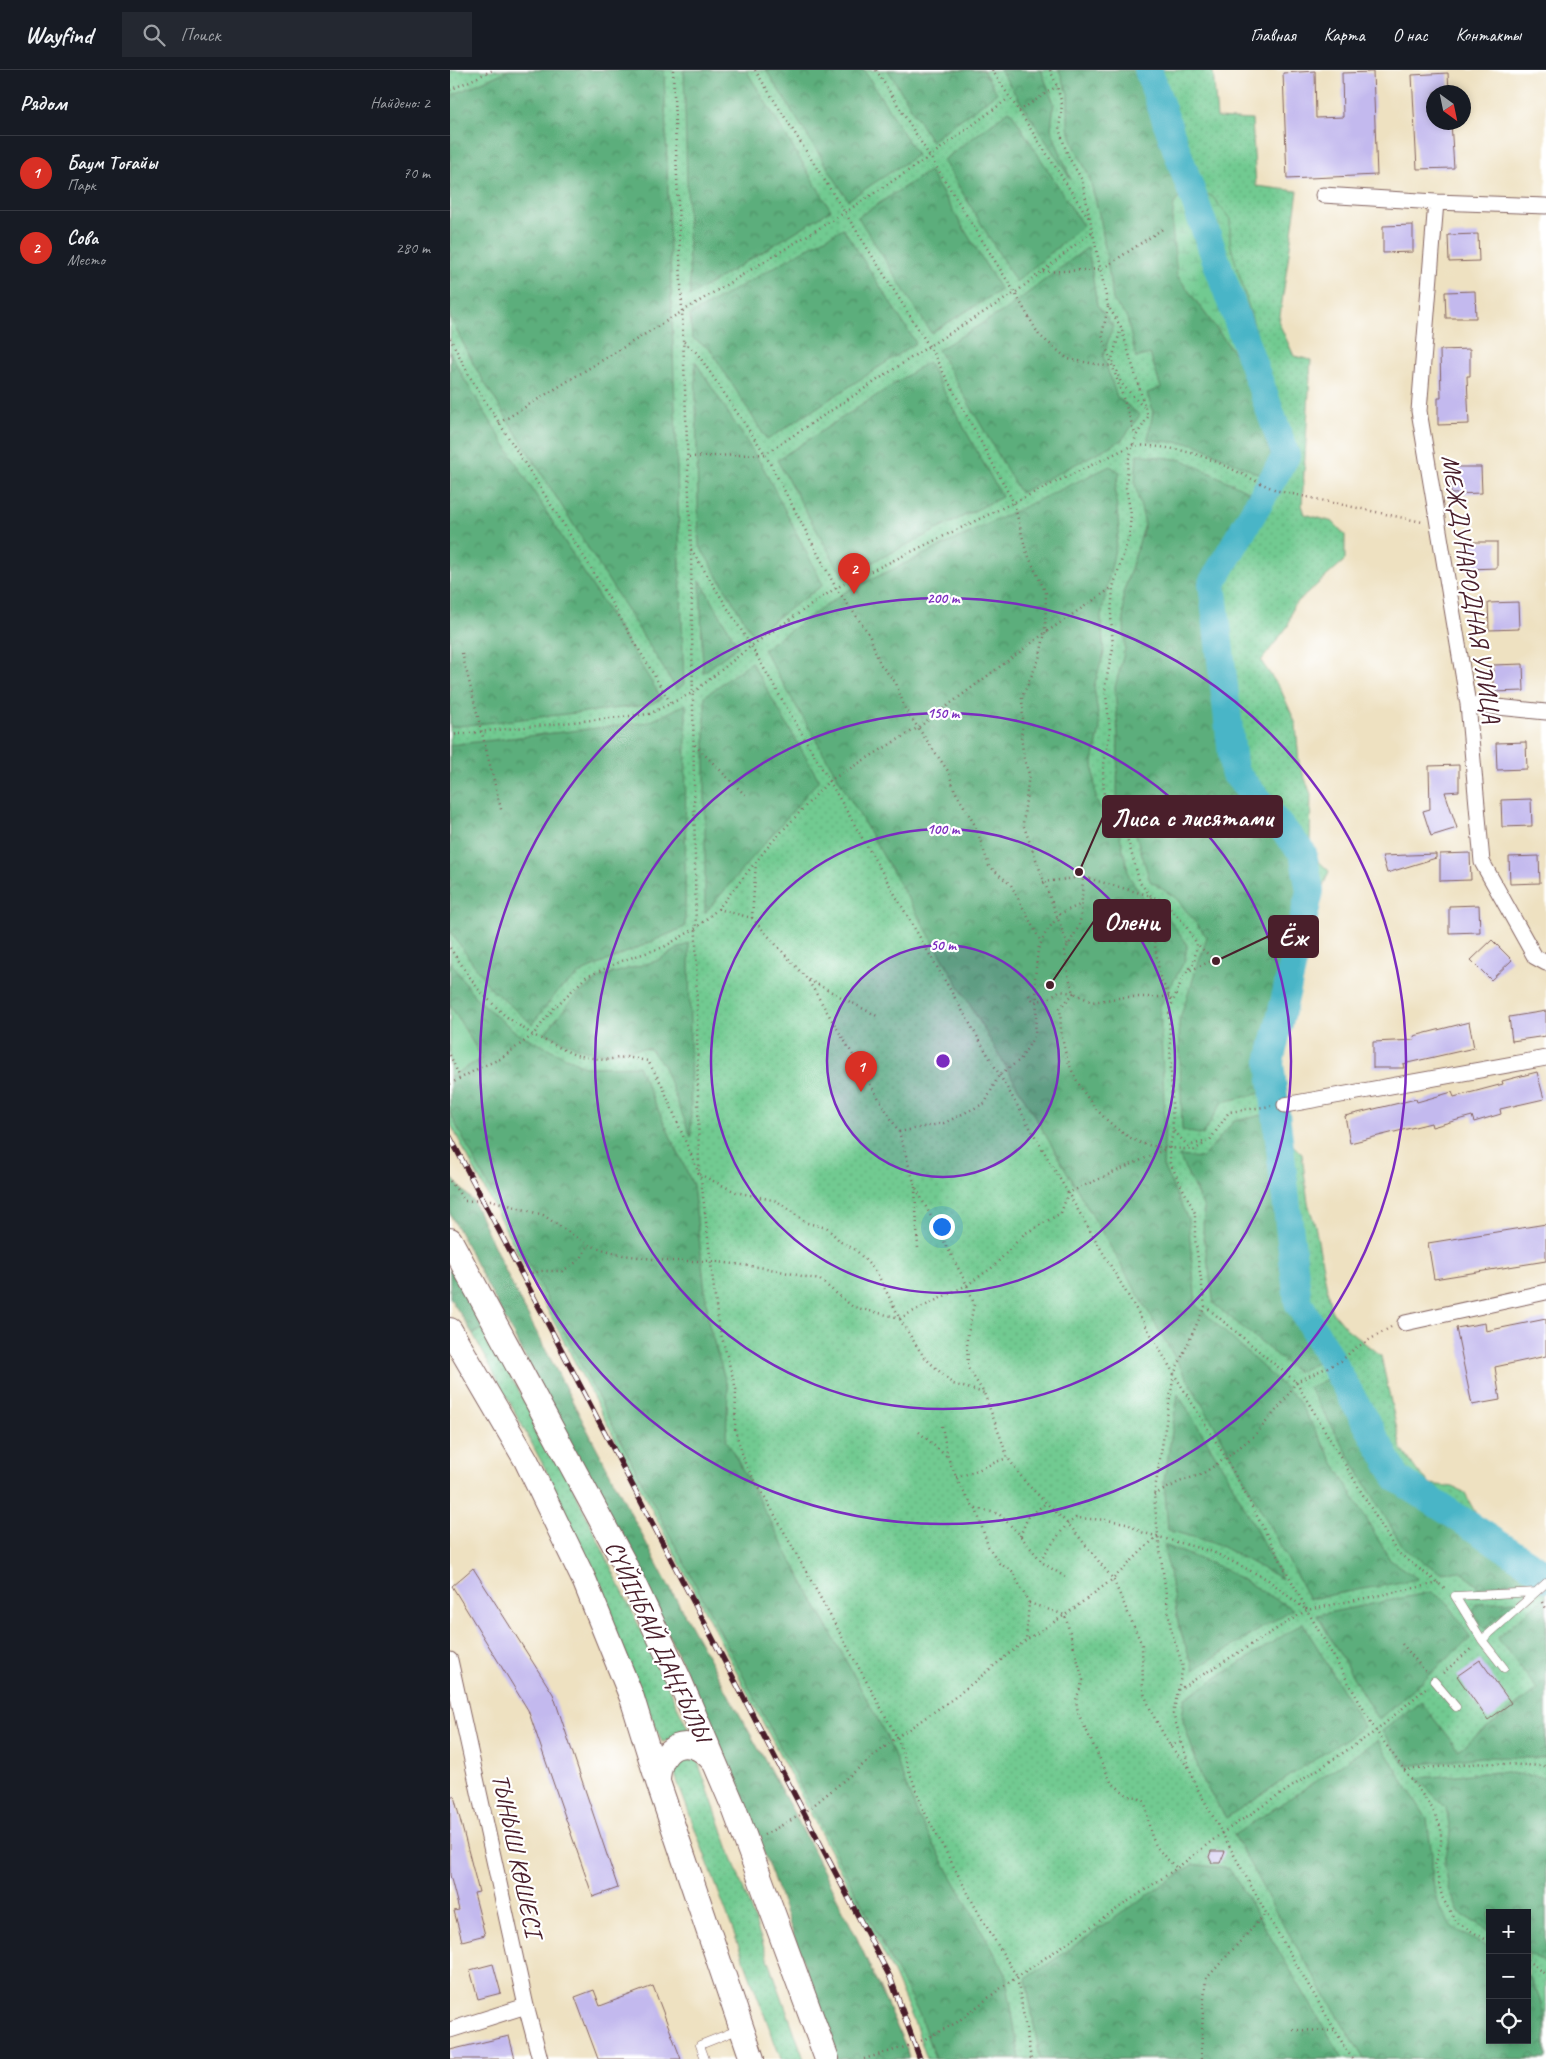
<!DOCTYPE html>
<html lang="ru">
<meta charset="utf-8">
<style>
:root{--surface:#171b24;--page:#242831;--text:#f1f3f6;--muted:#9ea1a6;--line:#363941;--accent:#d93025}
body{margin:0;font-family:Caveat,sans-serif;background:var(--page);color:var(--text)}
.controls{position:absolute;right:15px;bottom:15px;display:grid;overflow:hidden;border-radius:0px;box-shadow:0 2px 8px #0003}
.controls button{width:45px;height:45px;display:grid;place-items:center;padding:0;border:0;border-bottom:1px solid var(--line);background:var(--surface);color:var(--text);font:25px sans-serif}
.compass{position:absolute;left:976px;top:15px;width:45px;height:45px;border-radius:50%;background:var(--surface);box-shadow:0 2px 8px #0003;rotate:147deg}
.you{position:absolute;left:491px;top:1156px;width:18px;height:18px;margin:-12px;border:4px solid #fff;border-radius:50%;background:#1a73e8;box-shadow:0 0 0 8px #1a73e833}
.badge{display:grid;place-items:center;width:32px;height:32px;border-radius:50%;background:var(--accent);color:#fff;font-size:16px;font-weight:700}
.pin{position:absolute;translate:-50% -41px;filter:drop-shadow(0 1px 2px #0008)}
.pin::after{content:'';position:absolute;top:26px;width:18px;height:15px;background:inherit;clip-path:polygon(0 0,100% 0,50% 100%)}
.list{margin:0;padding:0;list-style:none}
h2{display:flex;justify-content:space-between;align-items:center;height:65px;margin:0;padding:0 20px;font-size:21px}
h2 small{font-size:16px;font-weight:400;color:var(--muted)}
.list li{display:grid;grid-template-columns:32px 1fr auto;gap:15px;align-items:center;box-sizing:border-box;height:75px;padding:0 20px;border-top:1px solid var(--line)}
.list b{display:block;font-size:19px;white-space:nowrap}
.list p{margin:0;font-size:16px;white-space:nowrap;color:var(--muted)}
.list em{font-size:16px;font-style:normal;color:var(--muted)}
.icon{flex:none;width:28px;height:28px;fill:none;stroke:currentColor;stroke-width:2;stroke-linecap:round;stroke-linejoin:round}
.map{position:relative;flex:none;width:1096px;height:1989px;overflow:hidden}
header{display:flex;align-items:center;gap:30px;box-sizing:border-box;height:70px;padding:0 25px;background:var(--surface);border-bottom:1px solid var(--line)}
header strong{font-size:24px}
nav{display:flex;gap:28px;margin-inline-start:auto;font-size:18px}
.search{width:350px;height:45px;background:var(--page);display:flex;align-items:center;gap:12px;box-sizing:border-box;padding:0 18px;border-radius:0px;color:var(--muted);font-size:19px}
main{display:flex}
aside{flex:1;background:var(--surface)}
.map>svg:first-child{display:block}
</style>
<header>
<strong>Wayfind</strong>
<div class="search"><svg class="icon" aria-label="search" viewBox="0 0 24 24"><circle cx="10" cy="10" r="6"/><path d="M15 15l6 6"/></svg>Поиск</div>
<nav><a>Главная</a><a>Карта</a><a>О нас</a><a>Контакты</a></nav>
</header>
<main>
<aside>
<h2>Рядом<small>Найдено: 2</small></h2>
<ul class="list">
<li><span class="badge">1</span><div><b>Баум Тоғайы</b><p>Парк</p></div><em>70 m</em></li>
<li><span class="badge">2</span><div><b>Сова</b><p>Место</p></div><em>280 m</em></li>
</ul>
</aside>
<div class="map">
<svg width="1096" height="1989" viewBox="0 0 1096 1989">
<defs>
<pattern id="grass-dots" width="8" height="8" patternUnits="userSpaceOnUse" patternTransform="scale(1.25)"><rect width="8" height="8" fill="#71ca91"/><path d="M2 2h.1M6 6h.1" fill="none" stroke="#63ad7d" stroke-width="1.8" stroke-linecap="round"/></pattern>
<pattern id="forest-crowns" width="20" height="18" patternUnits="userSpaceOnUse" patternTransform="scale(1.25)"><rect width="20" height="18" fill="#5cae7b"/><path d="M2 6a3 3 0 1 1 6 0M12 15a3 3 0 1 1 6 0" fill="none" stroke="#4e8d65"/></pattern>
<pattern id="wetland-marsh" width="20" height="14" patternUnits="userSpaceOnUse" patternTransform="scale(1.25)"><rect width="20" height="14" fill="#71ca91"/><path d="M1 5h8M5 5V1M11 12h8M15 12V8" fill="none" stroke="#63ad7d"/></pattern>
</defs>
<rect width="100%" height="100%" fill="#fff"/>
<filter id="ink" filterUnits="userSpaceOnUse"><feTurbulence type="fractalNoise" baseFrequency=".02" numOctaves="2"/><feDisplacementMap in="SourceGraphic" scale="10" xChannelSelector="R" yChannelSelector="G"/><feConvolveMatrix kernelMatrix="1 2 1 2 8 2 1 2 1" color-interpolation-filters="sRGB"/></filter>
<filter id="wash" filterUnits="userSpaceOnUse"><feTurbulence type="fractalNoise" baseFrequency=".0096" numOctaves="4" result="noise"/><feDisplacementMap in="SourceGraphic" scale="20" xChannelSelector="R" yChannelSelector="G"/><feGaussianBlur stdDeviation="1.12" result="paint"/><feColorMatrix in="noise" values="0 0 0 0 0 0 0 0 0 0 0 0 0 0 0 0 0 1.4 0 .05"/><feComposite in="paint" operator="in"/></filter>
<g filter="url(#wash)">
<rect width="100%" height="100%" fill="#eee1c1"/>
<path fill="url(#grass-dots)" stroke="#5e745e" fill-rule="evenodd" d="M0 0H763L767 48 802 50 806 116 848 121 829 253 844 286 861 290 852 435 855 444 883 452 895 465V490L843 536 838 556 811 591 831 620 846 654 849 693 861 724 860 783 879 801 870 825 866 849 839 940 826 963 820 992 823 1055 852 1084 858 1133 865 1155 881 1240 896 1258 931 1286 951 1378 967 1401 981 1414 1003 1417 1014 1422 1047 1482 1089 1509 1096 1516V1989H477L465 1954 440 1896 0 1053ZM1040 1843H1077V1970H1040Z
M33 1258 117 1405 241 1665 212 1672 98 1404 23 1264Z
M238 1683 248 1692 354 1989H331L223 1700 227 1688Z"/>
<path fill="url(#forest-crowns)" stroke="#536653" d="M59 0H214L234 614 227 620 26 299 0 247V26Z
M234 0H296L381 140 240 226Z
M316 0H414L467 85 398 130Z
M438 0H533L547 23 481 71Z
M550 0H591L604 33 601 59 621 110Z
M609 0H691L736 119 724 134 727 205 791 292 822 389 813 406 745 374 698 370 703 341 697 323 711 318 700 284 686 288 677 248 663 230 651 152 639 106 624 75 618 57V24Z
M560 40 633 156 566 212 493 90Z
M479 101 551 220 481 263 408 147Z
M393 158 466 273 317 370 260 279 242 268 240 245Z
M638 177 647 235 663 256 653 286 667 327 690 345 672 370 570 423 488 280 558 238Z
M0 282 13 307 212 629 198 635 0 657Z
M245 291 313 397 373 515 303 565 249 475Z
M478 292 552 427 393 507 327 390Z
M687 384 733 390 800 422 750 510 775 712 840 787 849 820 809 983 812 1023 772 1032 753 1065 732 1060 729 951 757 867 726 828 700 811 683 755 667 730 668 665 665 617 675 579 673 524 695 454 685 414Z
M660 396 670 402 665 419 669 459 651 547 654 583 644 616 650 659 643 692 646 731 669 761 679 806 695 830 713 840 737 875 735 890 710 936 715 1053 713 1096 738 1149 746 1235 847 1329 940 1490 968 1509 859 1529 778 1379 313 579 397 521Z
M250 510 288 576 253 603Z
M301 592 369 710 255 843V626Z
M236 634 235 857 134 901 109 920 82 954 41 919 0 861V675L199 652Z
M239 873 241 1067 213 995 200 979C180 977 171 983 154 983 134 984 113 970 95 963L123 928 153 906 206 891Z
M0 891 27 930 67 963 136 997 188 996 243 1115 259 1255 278 1319 276 1369 436 1665 469 1748 555 1902 570 1989H485L470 1946 0 1043V1007L32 988 0 935Z
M813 1045 838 1237 872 1291 847 1302 764 1234 753 1161 754 1138 729 1086 752 1088 784 1051Z
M0 1106 23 1131 64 1219 215 1509 346 1747 406 1866 456 1977 459 1989H387C345 1870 306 1750 252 1635 173 1469 85 1307 0 1144Z
M0 1199 33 1258 23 1264 0 1228Z
M879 1308 940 1414 1085 1510 1029 1517 1011 1501 991 1503 954 1479 859 1318Z
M728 1324 777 1404 832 1509 767 1474 718 1460 714 1411Z
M714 1475 770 1497 843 1539 744 1600 729 1557Z
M982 1522 995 1531 1021 1568 928 1650 867 1545Z
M1096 1526V1688L1031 1687 956 1696 932 1661 971 1632 1008 1680 1087 1619 1047 1568Z
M1066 1531 1034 1559 1023 1542 1026 1533Z
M853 1553 914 1657 776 1748 752 1710 732 1647 735 1628Z
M928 1670 977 1749 982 1785V1809L990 1839 1002 1857 1040 1879V1970H1077V1904C1096 1934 1096 1953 1096 1989H914L828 1846 784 1765Z
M1047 1702 1096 1707V1893L1077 1882V1843H1040V1861L1009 1843 1000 1822 994 1794 1001 1765 996 1738 967 1708Z
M743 1794 780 1799 893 1989H590L576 1909Z"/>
<path fill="url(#wetland-marsh)" stroke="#5e745e" d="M736 119 762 126 780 149V173L812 283 791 292 727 205 722 156 724 134Z"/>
<path fill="#71ca91" stroke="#5e745e" d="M0 935 32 988 0 1007Z"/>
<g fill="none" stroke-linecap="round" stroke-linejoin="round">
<path stroke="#4ab5c7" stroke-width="28" d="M698 0 836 386 762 513 784 702 853 783 860 821 820 992 848 1232 948 1409 1092 1502 1096 1508"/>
</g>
<g id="blocks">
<path fill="#c3b9ee" d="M865 1 866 48 893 47 892 3 923 2 927 105 837 109 833 3Z
M998 3 999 22H984V52H1001L1004 98 967 99 962 5Z
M963 155V182L933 183V156Z
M1028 164 1029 191 999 192 998 165Z
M1025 221 1026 248H996L995 222Z
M1020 279V306H1017L1019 354 988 355V328H991L990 280Z
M1001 397H1031L1032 423 1001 424Z
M1017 472H1047V498L1017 499Z
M1068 532 1069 559 1039 560 1038 533Z
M1073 594 1074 621 1043 622V595Z
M1076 672 1077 699 1047 700 1046 673Z
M1009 695V721L995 722 1007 758 981 766 973 741 980 739 979 696Z
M1081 729 1082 756 1052 757 1051 730Z
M1020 783 1021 810 990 811V784Z
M986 784V788L937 803 932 786Z
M1089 786 1090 813 1060 814 1059 787Z
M1029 835 1030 862 999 863V836Z
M1042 870 1062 890 1041 910 1021 890Z
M1096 941V966L1062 971 1059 947Z
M1019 952 1024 978 953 994 954 998H923V972L965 970 964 966Z
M1087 1002 1094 1029 1050 1039 1051 1044 1024 1052 1022 1046 982 1057 981 1053 900 1073 895 1046 966 1029 967 1032 1002 1022 1004 1027 1053 1014 1052 1011Z
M1096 1154V1191L984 1209 978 1173Z
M1096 1249V1286L1045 1297 1050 1330 1022 1335 1006 1258 1035 1253 1036 1261Z
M23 1498 103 1624 168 1818 143 1827 78 1640 2 1516Z
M1030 1590 1061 1633 1038 1650 1007 1606Z
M0 1726H4L29 1822 24 1823 35 1865 12 1871 4 1841 9 1840 0 1805Z
M761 1781H775L770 1793H762L759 1787Z
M43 1894 51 1923 28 1929 20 1900Z
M203 1916 231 1989H148L125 1927 144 1920 150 1936Z
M59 1966 65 1989H0V1980Z"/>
</g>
</g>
<g filter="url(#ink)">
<use href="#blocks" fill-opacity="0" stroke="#836360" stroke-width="1"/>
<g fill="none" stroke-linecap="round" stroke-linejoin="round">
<defs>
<path id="lane" d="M1086 1522 1096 1513
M1032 1570 1086 1522 1005 1526 1032 1570 1054 1598
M984 1611 1006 1637
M255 1989 250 1975 290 1959"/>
<path id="street" d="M873 125 986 132 1096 136
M986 132 969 341 1018 634 1032 792 1085 887 1096 893
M1018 634 1096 642
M835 1035 1096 988
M955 1253 1096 1222
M0 1590 76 1936 90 1989
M0 1960 76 1936"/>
<path id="primary" d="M0 1170 173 1491 229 1609 284 1738 377 1989
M0 1260 76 1390 135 1512 182 1628 208 1712 302 1989
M208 1712C208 1675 239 1662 263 1691"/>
</defs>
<use href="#lane" stroke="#836360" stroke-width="9"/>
<use href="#street" stroke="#836360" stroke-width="17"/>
<use href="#primary" stroke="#836360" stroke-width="26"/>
<path stroke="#836360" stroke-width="2.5" stroke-dasharray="1 4" stroke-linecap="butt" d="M223 0 241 479 249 1104 286 1122 327 1131 357 1153 377 1158 391 1172 406 1180 427 1203 452 1253 474 1287 503 1314 534 1323
M305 0 479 276 564 433 576 481 596 523 595 563 589 589 572 627 573 651 571 666 574 689 579 704 573 754 618 876
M426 0 565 223 589 265 618 289 656 296 662 295
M542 0 640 150
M600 0 607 16 612 34 609 59 618 86 632 110 658 236 671 257 698 347 686 366 678 391 676 418 681 444 679 467 663 517 661 546 663 578 655 616 660 661 653 700 654 730 674 757 690 813 701 826 713 831 733 852 747 874 744 893 733 907 719 941 723 1061 720 1077V1093L745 1143V1169L755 1236 846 1312 947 1482 996 1519
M0 20 43 0
M569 41 607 16
M593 202 652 199 714 158
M658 237 652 265 686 366
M671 258 662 289 671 313 693 337
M0 268 20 307 138 493 221 634
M234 272 247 283 315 384 386 518 419 564 430 594 446 613 455 639 498 701 505 721 526 757 539 796 561 815 591 872
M49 353 394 143 479 87 559 28
M239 387 315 384 479 276 565 223 643 161
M241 479 301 576 618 1123 724 1304 776 1388 857 1540 926 1661 982 1738 991 1758V1774L985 1795 992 1827 1006 1852 1040 1872
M12 583 52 743
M0 665 199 644 244 622 301 576 386 518 683 375C709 376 734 379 759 389 783 398 805 412 829 421L972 452
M245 675 297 727
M593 812 633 807
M268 839 302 848 358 910 449 1062 465 1116 517 1215 524 1234 517 1269 518 1298 534 1323 558 1388 575 1412 621 1457 663 1509 692 1575 693 1621 702 1643 720 1676 739 1698
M302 848 306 793
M0 878 28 919 54 945 83 965 125 985 154 990 176 987 198 991 212 1015 251 1109 268 1253 286 1319 285 1360 296 1396 316 1429 447 1667 473 1739 529 1844 567 1907 581 1989
M736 902 764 890 747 874
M359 910 427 946
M624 923 610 938C611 949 610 961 613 972 620 1012 653 1057 691 1073 704 1078 729 1078 744 1080L760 1070 779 1042 821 1036
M579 925 584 932 597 929 609 921 624 923
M719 927H675L642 932 624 923 618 905 615 881 629 856 631 847 633 807 701 826 703 863 710 907 722 932
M0 985 10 1008
M0 1014 31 997 50 989 83 965 103 939 136 907 174 890 214 877 246 858 268 839 321 773 379 711 469 657 595 563 663 517
M724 1061 738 1076 756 1071
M449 1062 494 1053 535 1033 549 1005 570 990 585 965 587 931 585 908 588 879 596 862 611 843 632 834
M0 1111 15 1131 41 1130 93 1145 138 1175 173 1185 218 1191H261L316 1198 370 1210 403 1237 450 1248 517 1215 543 1197 574 1164 611 1143 618 1123 720 1077
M465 1117 468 1178
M72 1205 92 1201H112L130 1190 138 1175
M492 1356 498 1388 511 1418 527 1442 538 1476 549 1493 562 1501 579 1533 576 1569
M469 1362 498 1388
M506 1407C525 1403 540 1393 558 1388
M704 1425 729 1412 752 1404 776 1388 805 1365 834 1331 846 1312 891 1291 904 1279 941 1257
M526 1438 549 1444 568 1463 593 1493 615 1507
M570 1466 578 1447 596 1433
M590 1490 617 1454 626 1448 657 1450 676 1453 691 1462 763 1482 817 1509 855 1539
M1092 1532 1096 1541
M579 1533 615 1545 633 1610 626 1630 628 1643 661 1712 678 1726 687 1727 695 1732C701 1766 699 1774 727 1798
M952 1574 976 1602
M993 1603 1023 1577
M728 1620 857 1540 989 1513
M720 1676 732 1672
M954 1700 1033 1693 1096 1696
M314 1765 354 1743 447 1667 504 1628 576 1570 615 1545 663 1509 708 1465
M1077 1890 1096 1905
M843 1960 885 1961
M414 1989 465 1974 506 1953 551 1918 727 1798 772 1763 744 1712 723 1644 733 1597 721 1560 708 1465 704 1425 724 1304 755 1236
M751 1989 753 1939 756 1909 816 1843
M902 1989 816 1843 772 1763 926 1661 976 1618"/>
<use href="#lane" stroke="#fff" stroke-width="8"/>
<use href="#street" stroke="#fff" stroke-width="15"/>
<use href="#primary" stroke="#fff" stroke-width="24"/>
<defs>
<path id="rail" d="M0 1067 440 1907 470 1989"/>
</defs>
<use href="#rail" stroke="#4a1f2b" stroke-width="5.5"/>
<use href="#rail" stroke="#fff" stroke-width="4" stroke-dasharray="11" stroke-linecap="butt"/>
</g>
</g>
<circle cx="493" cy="991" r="116" fill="#7b2cbf" fill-opacity=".12"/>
<g fill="none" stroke="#7b2cbf" stroke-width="2.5">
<circle cx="493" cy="991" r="116"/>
<circle cx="493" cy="991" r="232"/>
<circle cx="493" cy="991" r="348"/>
<circle cx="493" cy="991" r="463"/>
</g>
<g text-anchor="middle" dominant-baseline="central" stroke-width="4.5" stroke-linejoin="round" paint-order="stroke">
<g font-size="25" fill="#4a1f2b" stroke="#fff">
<text transform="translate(1021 519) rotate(81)">МЕЖДУНАРОДНАЯ УЛИЦА</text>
<text transform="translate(208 1571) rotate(65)">СҮЙІНБАЙ ДАҢҒЫЛЫ</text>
<text transform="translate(67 1785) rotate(78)">ТЫНЫШ КӨШЕСІ</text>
</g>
</g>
<circle cx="493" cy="991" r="8" fill="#7b2cbf" stroke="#fff" stroke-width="2.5"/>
<g font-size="15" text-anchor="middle" font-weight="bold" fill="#7b2cbf" stroke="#fff" stroke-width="4.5" stroke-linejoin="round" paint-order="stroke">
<text x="493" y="533">200 m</text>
<text x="493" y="648">150 m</text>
<text x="493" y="764">100 m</text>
<text x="493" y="880">50 m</text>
</g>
<path fill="none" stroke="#4a1f2b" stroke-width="2" d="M629 802L653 747M600 915L644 851M766 891L819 866"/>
<g fill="#4a1f2b" stroke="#fff" stroke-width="2">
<circle cx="629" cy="802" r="5"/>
<circle cx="600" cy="915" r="5"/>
<circle cx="766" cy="891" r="5"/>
</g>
<g fill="#4a1f2b" stroke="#4a1f2b" stroke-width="2">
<rect x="653" y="726" width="179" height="41" rx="5"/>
<rect x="644" y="830" width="76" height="41" rx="5"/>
<rect x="819" y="846" width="49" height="41" rx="5"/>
</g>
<g font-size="26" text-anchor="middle" font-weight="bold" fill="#fff">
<text x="742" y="756">Лиса с лисятами</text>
<text x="682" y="860">Олени</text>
<text x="843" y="875">Ёж</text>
</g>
</svg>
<div class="controls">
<button>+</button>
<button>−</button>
<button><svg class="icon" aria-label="locate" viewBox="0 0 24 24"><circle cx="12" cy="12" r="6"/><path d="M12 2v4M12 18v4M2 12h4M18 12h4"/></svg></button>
</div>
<svg class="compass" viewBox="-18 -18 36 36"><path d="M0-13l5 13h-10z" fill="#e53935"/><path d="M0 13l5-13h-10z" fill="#9ea1a6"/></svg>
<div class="you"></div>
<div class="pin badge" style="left:411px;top:1022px">1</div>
<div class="pin badge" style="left:404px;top:524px">2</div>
</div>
</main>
